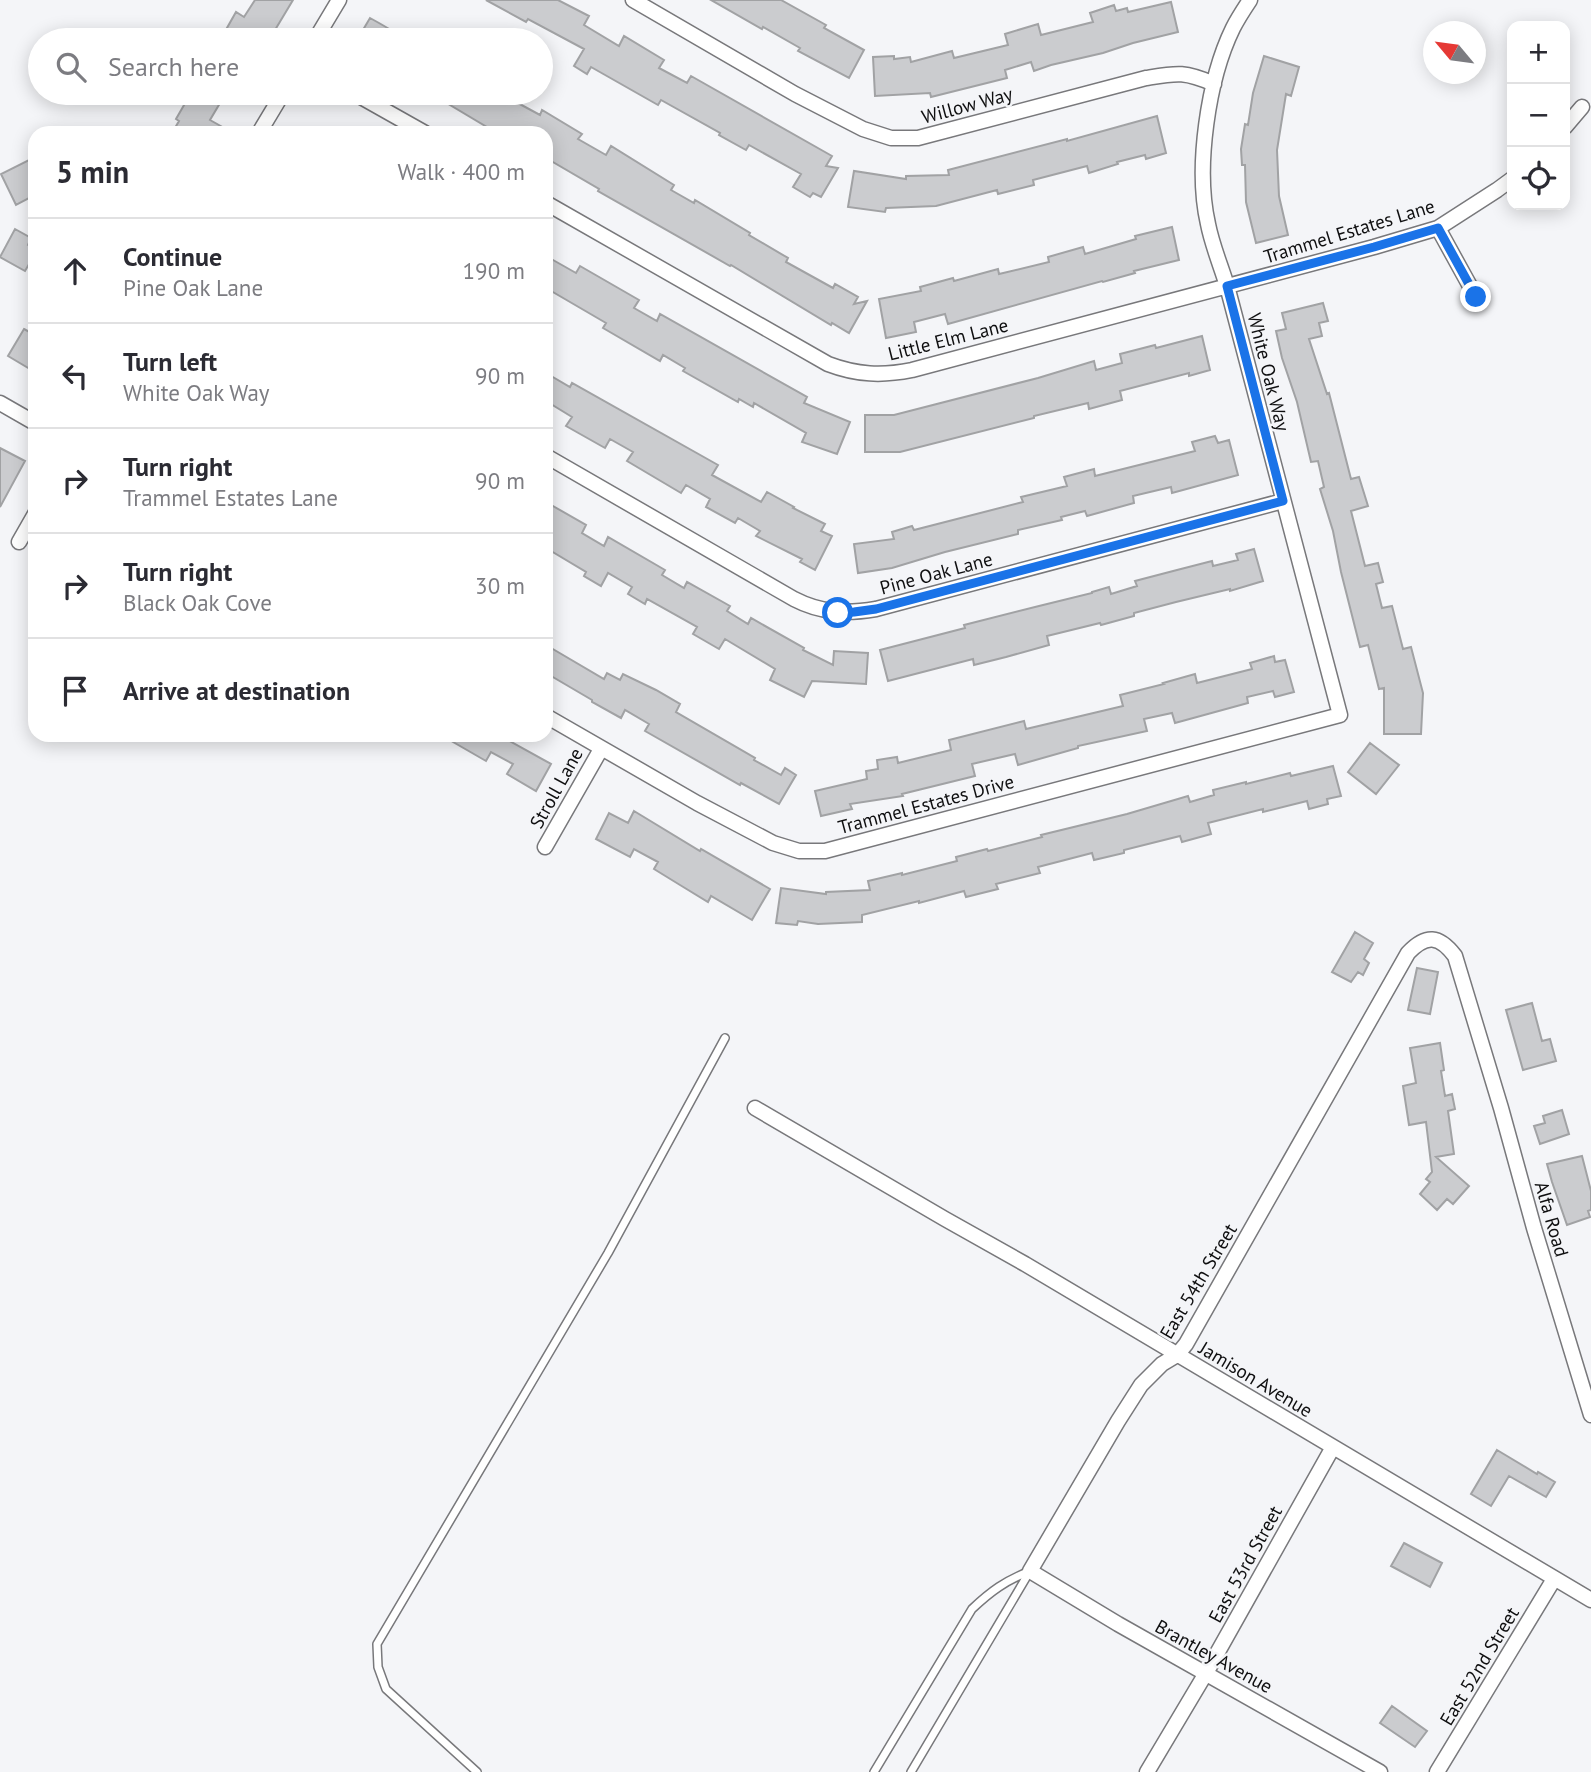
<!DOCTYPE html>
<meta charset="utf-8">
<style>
:root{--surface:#fff;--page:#f7f7f7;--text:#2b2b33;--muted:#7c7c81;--line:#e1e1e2}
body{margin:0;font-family:"PT Sans",sans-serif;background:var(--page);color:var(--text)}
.controls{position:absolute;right:21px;top:21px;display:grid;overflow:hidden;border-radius:14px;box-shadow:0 4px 18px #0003}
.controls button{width:63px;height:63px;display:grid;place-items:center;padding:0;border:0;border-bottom:2px solid var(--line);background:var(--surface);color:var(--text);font:35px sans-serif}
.compass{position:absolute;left:1423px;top:21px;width:63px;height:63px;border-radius:50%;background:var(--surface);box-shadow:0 4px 18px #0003;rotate:299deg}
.stop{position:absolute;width:21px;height:21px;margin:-16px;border:5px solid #1a73e8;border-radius:50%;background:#fff}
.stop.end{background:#1a73e8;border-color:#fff;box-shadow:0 2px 7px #0008}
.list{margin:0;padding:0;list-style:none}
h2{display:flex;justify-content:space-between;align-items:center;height:91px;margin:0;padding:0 28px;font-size:30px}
h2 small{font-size:23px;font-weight:400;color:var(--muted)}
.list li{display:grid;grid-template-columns:46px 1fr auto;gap:21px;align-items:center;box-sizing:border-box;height:105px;padding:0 28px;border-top:2px solid var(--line)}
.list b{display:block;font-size:26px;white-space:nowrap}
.list p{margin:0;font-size:23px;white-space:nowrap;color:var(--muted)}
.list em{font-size:23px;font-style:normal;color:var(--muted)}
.icon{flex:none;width:38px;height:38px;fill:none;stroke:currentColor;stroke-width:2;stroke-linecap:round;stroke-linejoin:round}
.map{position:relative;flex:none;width:1591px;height:1772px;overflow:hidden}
.search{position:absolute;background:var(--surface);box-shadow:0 4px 18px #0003;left:28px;top:28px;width:525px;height:77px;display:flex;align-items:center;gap:18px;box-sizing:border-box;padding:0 24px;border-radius:38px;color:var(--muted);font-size:26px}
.panel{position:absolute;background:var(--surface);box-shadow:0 4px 18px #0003;left:28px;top:126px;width:525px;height:616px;border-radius:21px}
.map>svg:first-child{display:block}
</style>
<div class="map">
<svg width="1591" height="1772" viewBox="0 0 1591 1772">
<rect width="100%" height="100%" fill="#f4f5f8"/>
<path fill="#cbcccf" stroke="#a1a2a4" stroke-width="2" d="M255 0H293L269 40H231L223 35 236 12 244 17Z
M486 0H558L589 16 584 25 619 46 624 36 664 60 659 68 687 83 691 76 832 156 826 166 838 168 821 197 813 193 810 197 793 187 801 174 749 145 746 150 719 135 720 133 661 100 658 105 591 67 587 74 574 66 584 49 528 19 526 22Z
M711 0H781L826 25 824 28 864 50 849 78 798 51 800 48 763 27 762 29Z
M1171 2 1178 32 1133 43 1103 53 1051 65 1034 71 1031 62 1005 70 1007 78 931 97 930 93 875 96 873 57 894 56V59L910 57 911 62 952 51 954 58 1008 45 1005 34 1038 24 1041 35 1093 22 1090 13 1114 5 1116 11 1127 8 1128 12Z
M370 18 379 23 408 40H357Z
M1264 56 1299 67 1291 96 1286 94 1277 150 1279 196 1288 235 1256 243 1246 202 1245 165H1242L1241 149 1245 124 1248 125 1253 93Z
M191 93H226L210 120 233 133H172L179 121 176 119Z
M430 93H521L516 102 540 115 542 110 582 134 578 139 606 155 611 146 674 185 671 190 694 203 695 200 750 233 749 235 788 258 786 262 833 288 835 284 858 297 854 304 867 301 849 333 832 323 831 325 731 265 730 266 598 191 599 189 546 158V133H497Z
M1157 116 1166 153 1146 159 1145 155 1117 162 1118 164 1089 173 1087 166 1033 180 1034 185 998 194 997 190 936 206 886 208 885 212 848 207 854 171 906 179V176L949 175 948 170 1067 139V141Z
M29 160 35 171V195L16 205 1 174Z
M1172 227 1179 260 1134 271 1135 273 1103 282 1102 281 948 324 945 314 914 322 916 332 886 338 879 299 921 291 920 287 953 278 954 281 998 269 999 274 1049 262 1048 257 1083 247 1085 254 1136 239 1135 236Z
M15 229 31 238 28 245 35 250V254L25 271 0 257Z
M546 256 576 273 580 266 639 300 634 308 657 321 660 314 807 397 804 403 850 422 837 454 802 442 806 433 754 403 753 407 739 399 738 402 683 371 685 368 663 355 660 361 603 328 606 323 546 288Z
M1323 303 1328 321 1319 323 1322 336 1309 339 1327 394 1329 393 1351 479 1359 477 1368 506 1351 511 1365 566 1378 563 1383 582 1376 584 1382 608 1392 606 1403 649 1411 647 1423 693 1421 734H1384V688L1379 689 1368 645 1360 647 1341 572 1333 531 1320 489 1324 487 1318 461 1311 462 1297 402 1282 358 1276 331 1286 329 1282 313Z
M24 329 35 335V372L8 356Z
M1202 336 1210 370 1189 376V373L1120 391 1122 400 1089 409 1088 403 1034 416V418L900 452H865V415H894L1038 378 1094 361 1096 370 1122 363 1120 354 1155 345 1156 348Z
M546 373 570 387 572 383 718 465 712 475 761 502 767 492 794 507 793 508 825 524 821 531 832 536 815 570 800 562 802 559 756 536 760 531 738 518 735 523 706 507 710 499 686 485 681 493 627 461 633 452 610 439 605 448 566 426 572 417 546 401Z
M1215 436 1218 443 1229 440 1238 475 1172 493 1171 487 1133 496 1134 503 1087 516 1085 511 1061 517 1062 520 1018 530V534L945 552 892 568 858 573 854 544 894 539 892 532 912 526 914 530 1023 502 1021 497 1067 486 1064 477 1094 469 1095 476 1195 451 1192 442Z
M0 448 25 461 0 507Z
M546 502 586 525 582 533 604 546 608 537 665 570 662 575 684 588 687 582 730 606 727 611 748 624 751 618 804 648 803 650 833 665 834 651 868 653 866 684 812 681 804 697 770 680 775 669 725 639 719 649 693 634 697 627 647 599 645 604 628 594 632 587 608 573 601 586 584 576 586 572 546 548Z
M1254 549 1263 581 1230 591V589L1176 602 1134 613V616L1101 625 1100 623 1047 636 1049 645 1006 657 974 665 973 659 888 681 880 650 965 628 964 625 1039 606 1092 593V592L1109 587 1111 594 1137 586 1135 581 1177 570 1212 561 1213 566 1238 560 1236 554Z
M546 645 604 679 607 673 620 680 623 674 656 690 680 704 676 712 755 758 754 760 781 775 785 768 796 775 779 804 741 783 740 785 645 731 649 724 625 710 621 718 592 702V700L546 673Z
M1274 656 1275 662 1285 660 1294 692 1275 697 1273 691 1247 697 1248 703 1175 723 1172 713 1144 719 1147 731 1078 746V748L1018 765 1015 754 972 764 975 776 902 794 903 796 850 804 852 809 821 816 815 791 867 779 866 771 878 769 877 760 897 757 898 763 951 750 949 740 1024 721 1026 729 1123 706 1120 695 1164 684 1163 683 1195 674 1197 683 1252 669 1250 663Z
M441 735H509L506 739 551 764 536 791 507 774 513 764 491 752 486 761Z
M1370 743 1399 765 1376 794 1348 772Z
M1333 766 1341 796 1327 799 1328 804 1309 809 1307 801 1263 812V809L1208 823 1211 834 1182 842 1180 836 1124 850V853L1094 860 1092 853 1038 867 1040 873 996 884 998 889 966 897 964 891 919 903V901L862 915V922L818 924 798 921 797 925 776 923 781 888 826 894V892L870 890 868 881 902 873V875L957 861 956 857 987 849 988 851 1042 837 1041 835 1127 814 1188 796 1190 802 1214 795 1213 790 1246 782V784L1290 773 1291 776Z
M634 811 700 851 701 849 770 889 752 920 711 896 708 902 680 885 654 869 658 862 634 849 630 857 596 839 609 813 628 823Z
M1355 932 1373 943 1364 959 1369 963 1363 975 1358 972 1351 982 1332 972Z
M1417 968 1438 972 1430 1014 1408 1010Z
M1532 1003 1542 1041 1550 1039 1556 1061 1523 1070 1506 1010Z
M1440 1043 1444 1070 1441 1071 1445 1096 1452 1094 1455 1109 1448 1111 1454 1154 1436 1157 1469 1186 1453 1204 1447 1199 1437 1210 1420 1194 1430 1182 1426 1179 1432 1172 1426 1122 1409 1125 1403 1086 1416 1083 1410 1048Z
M1562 1110 1569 1134 1540 1144 1534 1126 1545 1123 1543 1116Z
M1582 1156 1591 1191V1210L1588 1211 1590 1217 1567 1225 1552 1182 1547 1164Z
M1497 1450 1537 1474 1538 1472 1555 1482 1546 1497 1509 1476 1491 1506 1471 1494Z
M1404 1543 1442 1563 1430 1587 1391 1566Z
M1392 1706 1427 1731 1415 1747 1380 1723Z"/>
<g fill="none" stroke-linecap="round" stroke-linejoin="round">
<defs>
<path id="lane" d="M477 1772 386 1689 378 1667 377 1644 608 1253 725 1038
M874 1772 972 1609C991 1591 1005 1581 1030 1571
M911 1772 1030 1571"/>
<path id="street" d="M633 0 795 94 863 129 891 138H918L1146 78C1177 73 1184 71 1214 84
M315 40 339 0
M354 93 425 133
M1565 127 1582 107
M259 133 283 93
M546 203 828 364C857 375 882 376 912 370L1374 247 1438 228 1497 190 1512 179
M1438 228 1476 297
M0 403 35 423
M546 456 794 599C821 613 846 614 876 609L1283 501
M19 542 35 514
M546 716 697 803 773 843 799 851H825L1340 715 1227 286C1221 266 1212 245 1208 224 1195 168 1208 79 1233 28 1238 18 1244 9 1250 0
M545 847 601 749
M755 1108 945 1219 1025 1264 1591 1600
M1147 1772 1206 1673 1333 1447
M1380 1772 1118 1624 1030 1571 1118 1421 1141 1385 1162 1364 1177 1355 1186 1344 1408 953C1426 934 1439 935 1455 956L1501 1108 1534 1228 1591 1415
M1437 1772 1554 1579"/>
</defs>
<use href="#lane" stroke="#78787b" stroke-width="10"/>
<use href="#street" stroke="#78787b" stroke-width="17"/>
<use href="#lane" stroke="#fff" stroke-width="7"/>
<use href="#street" stroke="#fff" stroke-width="14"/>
</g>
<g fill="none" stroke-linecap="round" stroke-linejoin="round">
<path stroke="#1a73e8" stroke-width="9" d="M838 613 854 612 876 609 1283 501 1227 286 1374 247 1438 228 1476 297"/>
</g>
<g text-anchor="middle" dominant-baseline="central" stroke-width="5" stroke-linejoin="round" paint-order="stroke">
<g font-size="19" fill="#0f0f10" stroke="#f4f5f8">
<text transform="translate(967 105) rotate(-15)">Willow Way</text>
<text transform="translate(1349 231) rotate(-17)">Trammel Estates Lane</text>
<text transform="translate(948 339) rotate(-14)">Little Elm Lane</text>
<text transform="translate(1269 372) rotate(76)">White Oak Way</text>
<text transform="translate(936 573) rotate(-15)">Pine Oak Lane</text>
<text transform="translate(556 788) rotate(-61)">Stroll Lane</text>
<text transform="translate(926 804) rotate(-15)">Trammel Estates Drive</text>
<text transform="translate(1552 1219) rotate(74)">Alfa Road</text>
<text transform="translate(1198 1281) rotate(-59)">East 54th Street</text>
<text transform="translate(1256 1379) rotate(31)">Jamison Avenue</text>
<text transform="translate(1245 1564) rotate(-61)">East 53rd Street</text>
<text transform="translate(1214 1656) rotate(29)">Brantley Avenue</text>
<text transform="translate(1479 1666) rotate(-59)">East 52nd Street</text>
</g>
</g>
</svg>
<div class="controls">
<button>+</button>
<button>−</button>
<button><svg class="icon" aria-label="locate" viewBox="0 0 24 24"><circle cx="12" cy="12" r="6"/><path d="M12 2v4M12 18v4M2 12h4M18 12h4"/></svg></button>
</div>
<svg class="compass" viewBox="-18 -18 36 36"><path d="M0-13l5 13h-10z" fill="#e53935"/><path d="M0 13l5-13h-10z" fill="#7c7c81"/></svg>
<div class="stop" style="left:838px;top:613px"></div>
<div class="stop end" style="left:1476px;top:297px"></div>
<div class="search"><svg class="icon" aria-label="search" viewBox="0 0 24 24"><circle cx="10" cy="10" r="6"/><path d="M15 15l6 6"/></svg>Search here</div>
<section class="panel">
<h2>5 min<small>Walk · 400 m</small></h2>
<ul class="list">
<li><svg class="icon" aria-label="ahead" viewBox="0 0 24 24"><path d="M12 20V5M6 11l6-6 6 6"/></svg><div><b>Continue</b><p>Pine Oak Lane</p></div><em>190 m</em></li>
<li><svg class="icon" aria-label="left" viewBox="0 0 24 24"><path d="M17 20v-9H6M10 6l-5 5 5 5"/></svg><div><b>Turn left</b><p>White Oak Way</p></div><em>90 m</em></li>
<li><svg class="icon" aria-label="right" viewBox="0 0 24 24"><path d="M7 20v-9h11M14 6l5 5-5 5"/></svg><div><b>Turn right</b><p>Trammel Estates Lane</p></div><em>90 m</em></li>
<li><svg class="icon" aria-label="right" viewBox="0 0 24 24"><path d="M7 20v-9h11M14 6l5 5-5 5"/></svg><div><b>Turn right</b><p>Black Oak Cove</p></div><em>30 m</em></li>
<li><svg class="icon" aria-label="arrive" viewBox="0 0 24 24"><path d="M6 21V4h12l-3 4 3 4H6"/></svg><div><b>Arrive at destination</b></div></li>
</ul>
</section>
</div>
